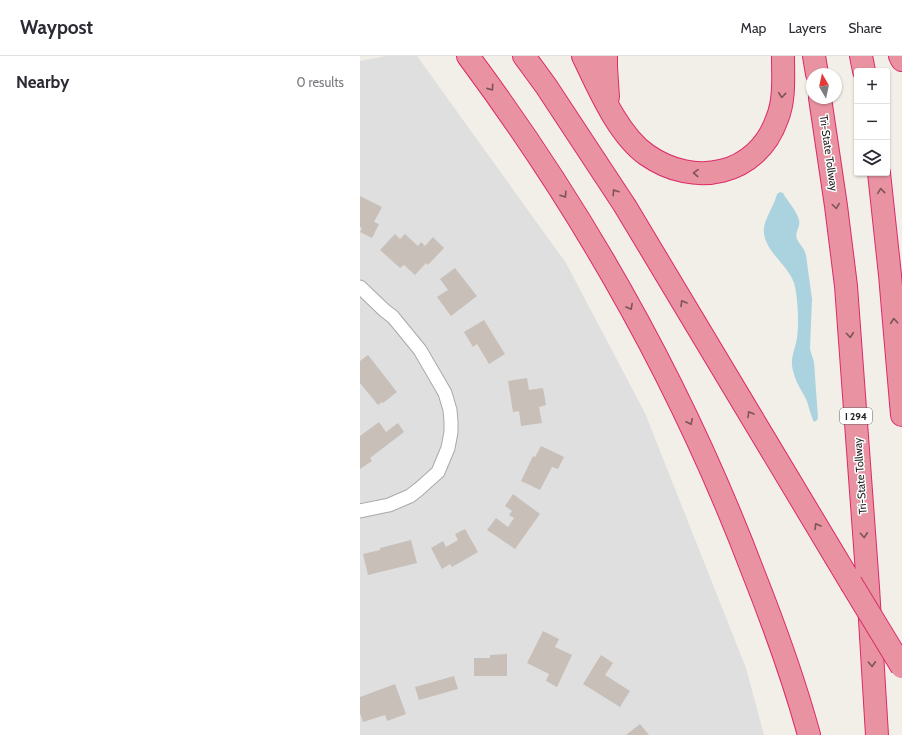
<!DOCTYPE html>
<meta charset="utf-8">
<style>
:root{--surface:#fff;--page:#f7f7f7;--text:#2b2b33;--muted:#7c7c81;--line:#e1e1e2}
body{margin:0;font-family:Cabin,sans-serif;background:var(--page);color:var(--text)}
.controls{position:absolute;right:12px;top:12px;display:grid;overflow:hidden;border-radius:4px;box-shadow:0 1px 3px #0004}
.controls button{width:36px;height:36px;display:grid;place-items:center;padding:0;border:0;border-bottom:1px solid var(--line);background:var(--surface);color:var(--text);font:20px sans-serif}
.compass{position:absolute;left:446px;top:12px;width:36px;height:36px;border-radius:50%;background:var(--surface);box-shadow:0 1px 3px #0004;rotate:351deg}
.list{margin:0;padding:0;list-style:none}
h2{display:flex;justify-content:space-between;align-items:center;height:52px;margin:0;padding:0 16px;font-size:17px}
h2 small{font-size:13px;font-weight:400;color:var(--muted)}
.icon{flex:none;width:22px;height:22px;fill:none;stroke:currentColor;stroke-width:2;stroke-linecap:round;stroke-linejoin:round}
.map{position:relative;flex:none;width:542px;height:679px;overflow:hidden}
header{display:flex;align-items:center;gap:24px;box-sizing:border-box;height:56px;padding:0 20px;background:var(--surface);border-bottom:1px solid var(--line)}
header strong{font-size:19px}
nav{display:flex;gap:22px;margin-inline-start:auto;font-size:14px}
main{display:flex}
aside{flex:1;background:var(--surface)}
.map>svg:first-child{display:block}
</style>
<header>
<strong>Waypost</strong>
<nav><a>Map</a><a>Layers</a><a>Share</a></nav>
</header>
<main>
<aside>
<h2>Nearby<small>0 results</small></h2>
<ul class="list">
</ul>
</aside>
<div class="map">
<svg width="542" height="679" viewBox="0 0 542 679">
<rect width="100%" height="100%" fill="#f2efe9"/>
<path fill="#e0dfdf" d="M25 0H57L206 207 285 357 386 612 404 679H0V5Z"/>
<path fill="#aad3df" d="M420 136 423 137C428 146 437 155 439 164 441 171 434 176 437 183 439 188 444 191 446 199L452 243 450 293 454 306 458 362 457 364 454 366C450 358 449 350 446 343 440 332 433 321 432 309 431 301 436 290 437 282 439 269 438 240 434 227 428 209 407 197 404 178 402 165 414 151 417 138Z"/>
<path fill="#c7bfb8" d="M0 140 22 151 14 166 19 168 12 182 0 176 2 172 0 171Z
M35 178 40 183 45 178 58 190 61 186 65 190 73 181 84 192 68 209 66 207 55 219 44 209 40 212 20 194Z
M95 212 117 240 91 260 77 241 88 234 80 223Z
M124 264 145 298 129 308 117 288 113 291 104 276Z
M8 299 37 336 23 347 22 346 18 349 0 327V305Z
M167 322 169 334 183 332 186 349 179 351 182 367 161 370 159 355 153 356 148 325Z
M19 366 26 376 38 367 44 376 10 402 12 405 0 413V380Z
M181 390 204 401 198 413 192 411 180 434 161 425 173 400 175 401Z
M153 438 180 458 155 493 127 474 136 462 148 471 154 462 149 459 152 455 145 450Z
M105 473 118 496 92 511 90 508 82 513 71 492 83 485 86 491 98 484 95 478Z
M51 484 57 507 8 519 3 498 20 494V492Z
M183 575 199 583 195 591 212 599 197 631 186 625 189 618 167 607Z
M147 598V620H114V602H130V599Z
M241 599 253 607 245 619 270 635 260 651 223 628Z
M94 620 98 633 59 644 55 631Z
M35 628 46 658 27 665 25 659 3 666 0 657V641Z
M280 668 289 679H266Z"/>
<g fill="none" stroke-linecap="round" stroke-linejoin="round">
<defs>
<path id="street" d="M0 231 24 254 33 261 60 294 85 337 90 354 91 366V376L88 392 78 416 59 433 50 440 29 449 0 455"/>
<path id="highway" d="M108 0C227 160 322 329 393 516 414 569 434 624 449 679
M164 0 186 30 265 150 491 527
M223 0C238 31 258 79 287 99 334 132 397 120 417 63 425 44 423 21 423 0
M246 0V11L248 41
M454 0 457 18
M501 0 504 15
M540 0 542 4
M460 42 476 150 486 230 508 531 517 679
M519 117 530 219 542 359"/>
</defs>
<use href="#street" stroke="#a9a9a9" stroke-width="15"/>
<use href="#highway" stroke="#dc2a67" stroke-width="24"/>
<use href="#street" stroke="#fff" stroke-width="13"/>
<use href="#highway" stroke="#e892a2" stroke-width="22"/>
<defs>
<path id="highway-bridge" d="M491 527 542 611"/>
</defs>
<use href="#highway-bridge" stroke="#dc2a67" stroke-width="24" stroke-linecap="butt"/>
<use href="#highway-bridge" stroke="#e892a2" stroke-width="22"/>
</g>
<defs><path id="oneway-chevron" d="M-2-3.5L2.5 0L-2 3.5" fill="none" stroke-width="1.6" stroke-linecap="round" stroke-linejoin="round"/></defs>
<g stroke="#7b545c">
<use href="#oneway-chevron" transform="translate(131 32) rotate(55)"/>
<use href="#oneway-chevron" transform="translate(422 39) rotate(96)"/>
<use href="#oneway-chevron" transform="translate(336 117) rotate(-177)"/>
<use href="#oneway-chevron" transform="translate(521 135) rotate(-96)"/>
<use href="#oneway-chevron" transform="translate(255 136) rotate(-123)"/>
<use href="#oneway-chevron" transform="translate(204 139) rotate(57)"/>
<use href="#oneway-chevron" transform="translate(476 150) rotate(82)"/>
<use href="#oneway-chevron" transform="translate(323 247) rotate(-121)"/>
<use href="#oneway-chevron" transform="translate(270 251) rotate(61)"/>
<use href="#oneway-chevron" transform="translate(534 265) rotate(-95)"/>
<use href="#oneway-chevron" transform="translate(490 279) rotate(85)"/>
<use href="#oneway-chevron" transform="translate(390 358) rotate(-121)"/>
<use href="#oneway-chevron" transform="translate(330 366) rotate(64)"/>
<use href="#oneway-chevron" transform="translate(457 470) rotate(-121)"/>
<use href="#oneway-chevron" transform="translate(504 479) rotate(86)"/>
<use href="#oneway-chevron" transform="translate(512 608) rotate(87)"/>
</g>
<g text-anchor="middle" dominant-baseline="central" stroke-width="3" stroke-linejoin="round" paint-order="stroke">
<rect fill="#fff" stroke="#646464" stroke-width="1" x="480" y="352" width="32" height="16" rx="3"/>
<g font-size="10" font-weight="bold" fill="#222">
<text x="496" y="360">I 294</text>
</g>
<g font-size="11" fill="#222" stroke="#fff">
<text transform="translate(469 97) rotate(82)">Tri-State Tollway</text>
<text transform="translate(500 420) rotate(-94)">Tri-State Tollway</text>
</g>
</g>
</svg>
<div class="controls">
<button>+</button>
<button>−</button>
<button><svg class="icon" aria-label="layers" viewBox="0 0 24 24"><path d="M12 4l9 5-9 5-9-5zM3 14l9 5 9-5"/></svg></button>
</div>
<svg class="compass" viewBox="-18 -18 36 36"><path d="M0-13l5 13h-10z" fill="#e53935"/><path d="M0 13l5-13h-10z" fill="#7c7c81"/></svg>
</div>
</main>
